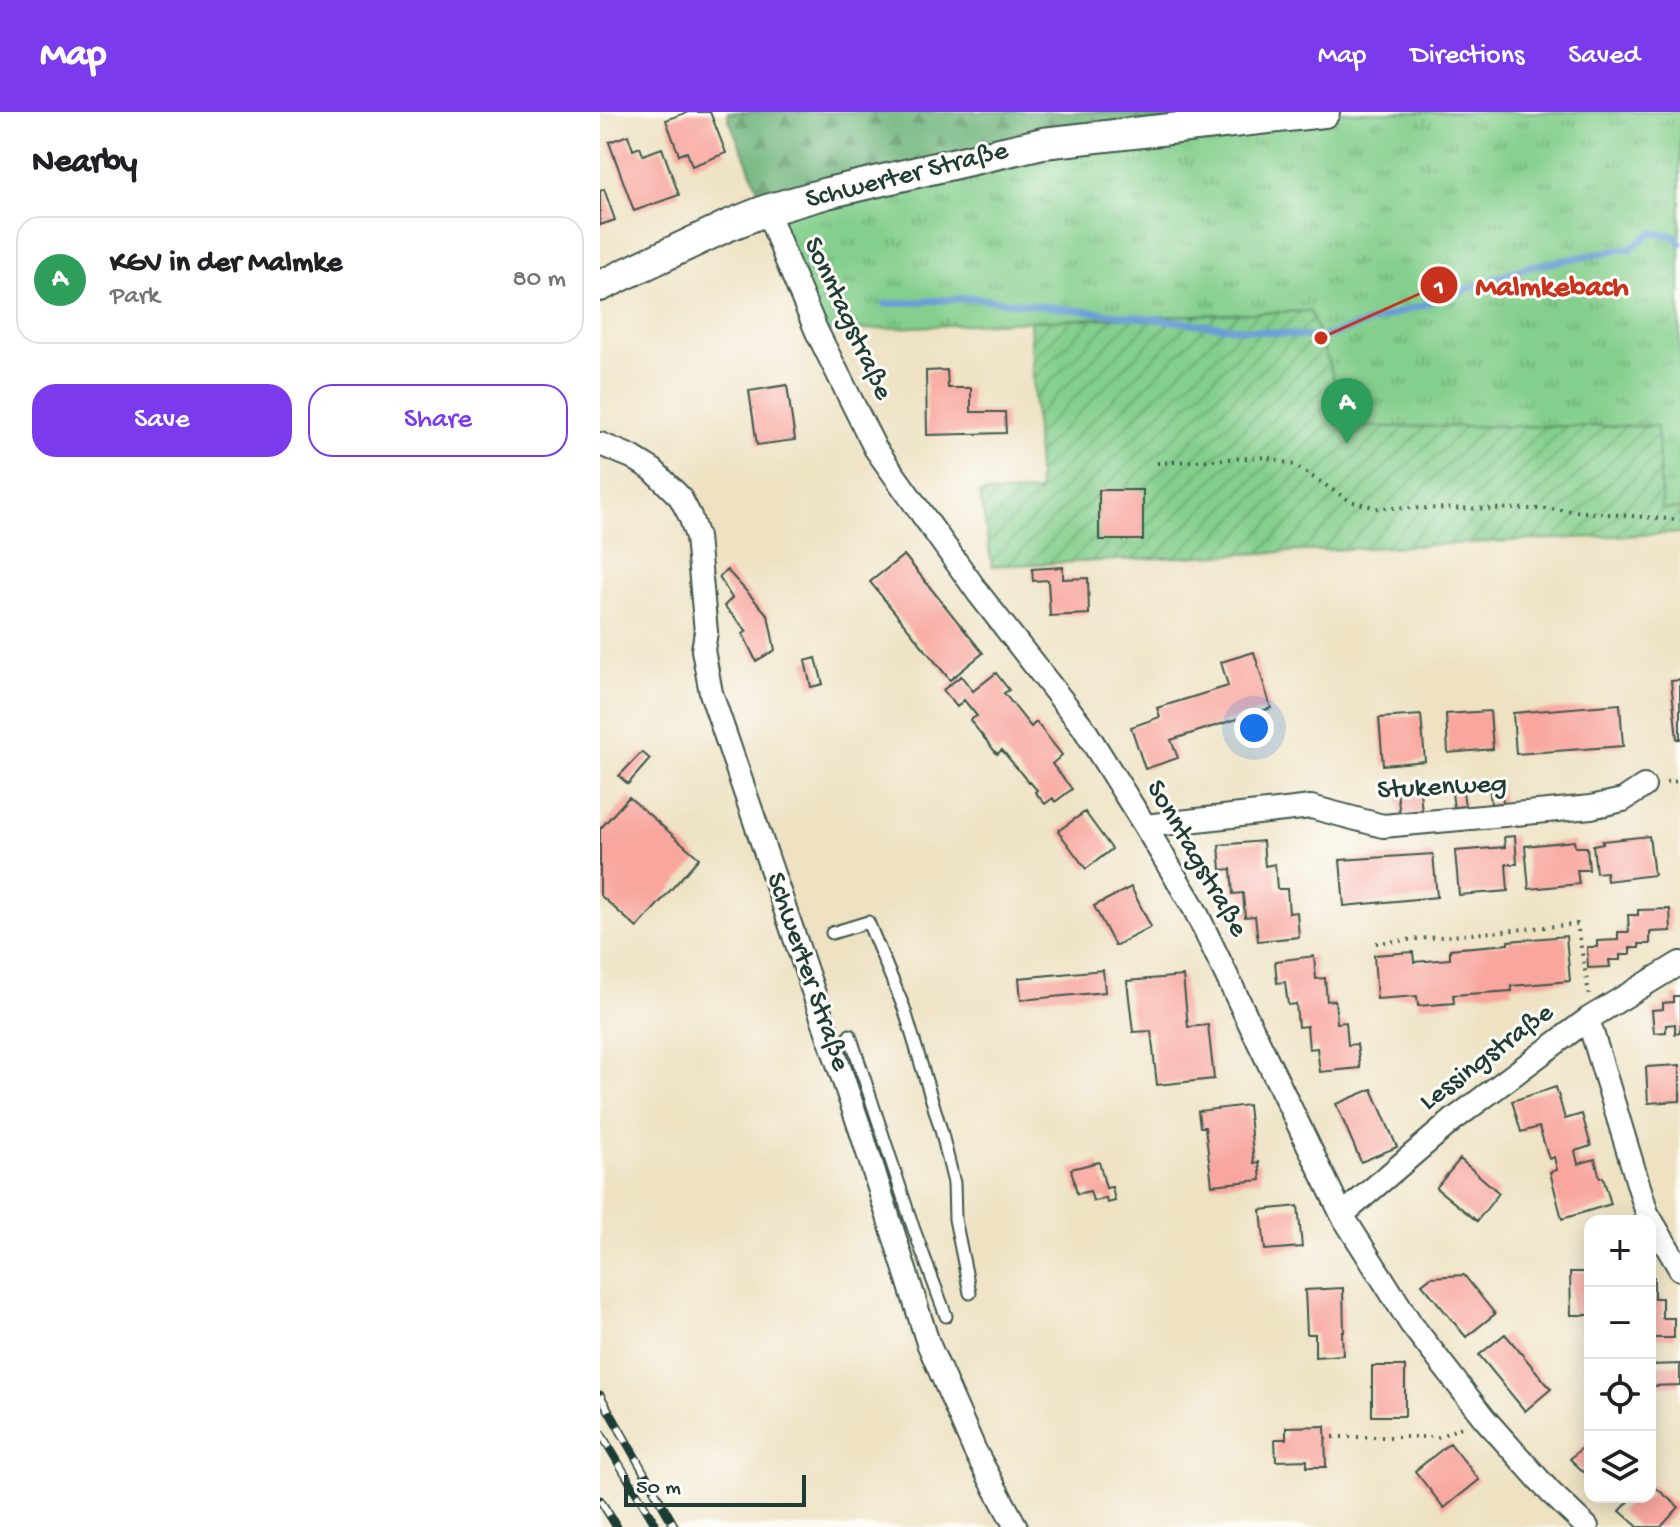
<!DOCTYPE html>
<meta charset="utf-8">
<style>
:root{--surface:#fff;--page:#f2f2f2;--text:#202124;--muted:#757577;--line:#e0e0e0;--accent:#7c3aed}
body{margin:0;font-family:"Gochi Hand",sans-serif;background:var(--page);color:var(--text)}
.controls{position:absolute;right:24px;bottom:24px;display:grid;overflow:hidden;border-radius:16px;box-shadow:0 4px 20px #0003}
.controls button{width:72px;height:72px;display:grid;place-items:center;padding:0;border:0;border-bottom:2px solid var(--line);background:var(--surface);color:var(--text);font:40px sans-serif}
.scale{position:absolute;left:24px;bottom:20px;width:182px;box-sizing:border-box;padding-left:8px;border:4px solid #1f3d34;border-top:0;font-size:22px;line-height:28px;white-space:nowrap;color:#1f3d34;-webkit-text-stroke:6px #fdfcf7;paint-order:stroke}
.you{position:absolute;left:654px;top:616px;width:28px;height:28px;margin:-20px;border:6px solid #fff;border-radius:50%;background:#1a73e8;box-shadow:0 0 0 12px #1a73e833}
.badge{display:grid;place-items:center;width:52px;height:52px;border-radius:50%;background:var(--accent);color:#fff;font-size:26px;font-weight:700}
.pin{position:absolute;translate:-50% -66px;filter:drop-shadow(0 2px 4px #0008)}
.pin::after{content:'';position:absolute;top:42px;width:28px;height:24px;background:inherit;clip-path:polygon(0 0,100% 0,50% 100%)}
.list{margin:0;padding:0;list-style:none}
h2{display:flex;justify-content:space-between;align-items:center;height:104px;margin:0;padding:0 32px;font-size:34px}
h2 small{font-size:26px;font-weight:400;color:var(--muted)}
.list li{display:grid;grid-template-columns:52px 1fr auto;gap:24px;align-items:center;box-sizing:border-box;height:128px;margin:0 16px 16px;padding:0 16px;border:2px solid var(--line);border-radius:24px}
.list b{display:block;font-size:30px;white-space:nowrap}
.list p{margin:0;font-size:26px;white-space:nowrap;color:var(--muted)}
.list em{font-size:26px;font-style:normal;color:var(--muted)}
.actions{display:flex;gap:16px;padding:24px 32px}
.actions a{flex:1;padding:18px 0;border:2px solid var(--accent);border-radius:24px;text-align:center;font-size:28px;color:var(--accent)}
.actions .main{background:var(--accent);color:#fff}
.icon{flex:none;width:44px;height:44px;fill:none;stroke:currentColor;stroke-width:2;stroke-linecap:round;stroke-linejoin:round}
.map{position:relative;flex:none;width:1080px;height:1415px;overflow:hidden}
header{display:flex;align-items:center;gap:48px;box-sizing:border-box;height:112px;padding:0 40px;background:var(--accent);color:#fff}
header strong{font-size:38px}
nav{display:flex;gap:44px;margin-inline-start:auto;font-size:28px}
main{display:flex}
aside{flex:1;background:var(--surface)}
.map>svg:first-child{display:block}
</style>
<header>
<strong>Map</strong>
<nav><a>Map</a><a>Directions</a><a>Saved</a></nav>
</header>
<main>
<aside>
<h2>Nearby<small></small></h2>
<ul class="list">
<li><span class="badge" style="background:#2e9e5b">A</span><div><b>KGV in der Malmke</b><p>Park</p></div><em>80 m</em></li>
</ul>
<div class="actions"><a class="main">Save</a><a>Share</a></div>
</aside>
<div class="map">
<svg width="1080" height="1415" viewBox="0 0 1080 1415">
<defs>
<pattern id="grass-tufts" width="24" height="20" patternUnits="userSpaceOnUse" patternTransform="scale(2)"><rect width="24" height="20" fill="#84cf8d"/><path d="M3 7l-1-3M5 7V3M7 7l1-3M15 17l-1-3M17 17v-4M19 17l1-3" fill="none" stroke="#6ba974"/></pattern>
<pattern id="forest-firs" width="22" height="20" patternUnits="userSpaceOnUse" patternTransform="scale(2)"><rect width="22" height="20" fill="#6bb278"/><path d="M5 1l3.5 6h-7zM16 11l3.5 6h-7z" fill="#579263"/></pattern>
<pattern id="garden-furrows" width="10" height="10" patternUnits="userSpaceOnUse" patternTransform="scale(2)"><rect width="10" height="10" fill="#84cf8d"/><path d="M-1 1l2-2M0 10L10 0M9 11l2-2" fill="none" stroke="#6ba974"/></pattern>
</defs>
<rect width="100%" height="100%" fill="#fdfcf7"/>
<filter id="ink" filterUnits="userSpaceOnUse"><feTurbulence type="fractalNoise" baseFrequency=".0125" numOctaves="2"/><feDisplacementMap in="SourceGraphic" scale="16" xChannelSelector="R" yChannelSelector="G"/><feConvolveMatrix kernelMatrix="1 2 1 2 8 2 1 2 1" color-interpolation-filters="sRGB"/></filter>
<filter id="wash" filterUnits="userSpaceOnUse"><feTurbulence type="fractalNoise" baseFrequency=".006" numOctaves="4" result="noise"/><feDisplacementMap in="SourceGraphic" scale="32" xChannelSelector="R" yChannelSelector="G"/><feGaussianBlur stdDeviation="1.8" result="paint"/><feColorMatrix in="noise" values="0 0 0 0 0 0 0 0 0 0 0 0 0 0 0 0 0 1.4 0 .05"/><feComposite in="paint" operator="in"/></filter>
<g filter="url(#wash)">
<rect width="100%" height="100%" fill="#eee2c3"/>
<path fill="url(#grass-tufts)" stroke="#528660" stroke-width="2" d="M724 0H1080V397H1062L1056 314 751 315 710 199 430 209 217 220 167 98 227 81Z"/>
<path fill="url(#forest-firs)" stroke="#457856" stroke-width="2" d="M128 0H724L443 31 167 98 128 5Z"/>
<path fill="url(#garden-furrows)" stroke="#528660" stroke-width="2" d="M710 199 751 315 1057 314 1062 397H1080V421L392 454 380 381 439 380 430 209Z"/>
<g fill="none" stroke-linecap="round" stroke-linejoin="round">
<path stroke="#6a9ed6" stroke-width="7" d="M285 192 373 186 721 226 832 190 927 155 1031 136 1052 121 1076 124 1080 131"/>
</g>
<g id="blocks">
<path fill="#f8a69e" d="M88 0H110L126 41 92 54 87 40 79 43 66 8Z
M28 23 33 38 40 35 43 43 62 36 79 83 34 99 9 30Z
M4 77 15 108 0 113V79Z
M347 258 348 276H371V300H405L406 321 327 323 326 259Z
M187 273 195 328 157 333 149 279Z
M499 378H543V428H499Z
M304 443 383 541 350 568 270 470Z
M463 455V467L488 466 489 502 450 504 448 468 433 469 432 457Z
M127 458 168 503 175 538 156 549 143 522 147 519 124 494 132 486 119 465Z
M654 540 671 596 571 628 578 646 545 657 531 615 560 605 557 596 628 574 621 550Z
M216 546 223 572 211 575 205 549Z
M396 561 409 578 404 581 431 615 436 610 462 643 452 652 472 677 455 690 453 686 445 692 435 680 437 678 430 670 429 671 402 638 397 642 370 608 377 604 364 588 357 595 343 578 361 564 373 579Z
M1080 568V627H1077L1071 569Z
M1020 592 1023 634 916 642 913 601Z
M890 599 893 637 848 641 846 602Z
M821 603 825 649 783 653 779 606Z
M42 640 50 647 28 672 19 664Z
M901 669 903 691 891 692 889 670Z
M862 674 865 694 854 695 851 675Z
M820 678 822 701 800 703 797 680Z
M29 685 99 746 37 816 0 783V717Z
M485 700 512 737 486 757 458 719Z
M915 724 917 752H906L908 779 859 783 855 739 905 735 904 725Z
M1049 724 1054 763 1007 769 1006 760 996 761 993 733 1003 731 1002 729Z
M663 729 665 754 675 752 677 777H687L689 801 697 800 699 825 658 829 655 804 645 805 643 781 633 782 631 757 621 758 619 733Z
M974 729 975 735H987L989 758H977L979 772 929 777 925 734Z
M833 742 837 785 744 794 740 748Z
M531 775 551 815 515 834 494 794Z
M1070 797 1071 819 1050 820V832H1039V836H1030V843H1020V848H1009L1010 855 988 856 987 835H997V829L1018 828V820H1029L1028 803H1038V798Z
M966 824 970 869 911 874 912 879 853 883 854 891 818 894 817 884 777 887 774 843 813 840 814 850 850 847V837L908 832V829Z
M714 844 716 867 725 866 727 889 735 888 737 911 746 910 748 933 757 932 760 956 720 960 717 936 709 937 707 914 698 915 696 892 688 893 685 870 677 871 675 849Z
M503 858 505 880 421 888 419 866Z
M583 864 588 915 608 913 614 967 557 973 551 919 533 920 527 869Z
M1073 884H1080V921L1075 922V912L1066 913V920L1054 921 1052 898 1063 897V891L1073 890Z
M1080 953V989L1048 991 1046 955Z
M956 975 965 1007 982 1002 991 1034 975 1039 978 1052 995 1047 1000 1066 1003 1065 1011 1092 962 1107 950 1060 957 1058 954 1045 949 1047 939 1015 921 1020 912 989Z
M772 977 797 1035 761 1050 736 992Z
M648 993 654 1051 659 1050 661 1068 612 1073 605 1015H600L598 999Z
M860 1047 899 1081 877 1109 836 1076Z
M499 1050 506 1076 512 1075 515 1089 507 1091 506 1086 493 1089 490 1079 477 1082 471 1057Z
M698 1094 702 1135 665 1138 661 1098Z
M970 1160H990V1203H971Z
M864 1163 895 1202 866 1225 822 1172 831 1165Z
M1050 1165H1054V1186H1062V1206H1074V1226H1050Z
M743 1176 744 1220H742L743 1243 715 1245V1222H707L705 1178Z
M905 1222 951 1277 925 1299 879 1243Z
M1080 1252V1273L1050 1274V1253Z
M772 1254H805V1304H772Z
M725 1314 726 1355H707V1348L676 1349 675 1327H686V1315Z
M990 1328V1366L970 1347Z
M850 1331 879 1368 844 1396 815 1359Z
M1050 1371 1079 1395 1061 1415H1038L1020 1399 1033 1385H1050Z"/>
</g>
</g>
<g filter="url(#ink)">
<use href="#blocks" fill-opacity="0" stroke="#3e5649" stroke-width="2"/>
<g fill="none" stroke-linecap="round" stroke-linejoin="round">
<defs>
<path id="service" d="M232 821 268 810 304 896 341 1018 354 1071 355 1107 370 1181
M250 923 313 1115 346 1204"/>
<path id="minor" d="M167 98 186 147 217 220 275 336 379 482 483 615 545 714 594 796 742 1103 811 1212 884 1306 950 1380 987 1415
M0 332 32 345 53 358 80 385 90 404 97 425 106 520 103 538 111 581 262 1022 328 1231 375 1339 416 1415
M545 714 711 695 783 714 991 695 1023 688 1044 674
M988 907 1047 1101 1080 1157
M742 1103 853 1008 988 907 1080 851"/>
<path id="secondary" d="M0 174 127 114 167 98 227 81 443 31 724 0"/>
</defs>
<use href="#service" stroke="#3e5649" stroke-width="15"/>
<use href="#minor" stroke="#3e5649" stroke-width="26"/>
<use href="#secondary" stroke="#3e5649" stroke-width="34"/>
<path stroke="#3e5649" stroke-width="4" stroke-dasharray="2 6" stroke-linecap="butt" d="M557 351 666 345 694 353 750 389 777 396 948 397 1080 408
M1066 670 1080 669
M776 831 977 812 989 882
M725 1325H838L864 1314"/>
<use href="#service" stroke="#fff" stroke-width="11"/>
<use href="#minor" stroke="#fff" stroke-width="22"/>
<use href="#secondary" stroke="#fff" stroke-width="30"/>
<defs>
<path id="rail" d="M0 1283 75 1415
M0 1320 57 1415
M0 1388 17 1415"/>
</defs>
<use href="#rail" stroke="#1f3d34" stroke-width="9"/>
<use href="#rail" stroke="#fdfcf7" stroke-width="6" stroke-dasharray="18" stroke-linecap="butt"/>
</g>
</g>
<g text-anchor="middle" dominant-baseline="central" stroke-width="6" stroke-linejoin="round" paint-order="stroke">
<g font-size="28" fill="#1f3d34" stroke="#fdfcf7">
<text transform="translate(307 64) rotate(-14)">Schwerter Straße</text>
<text transform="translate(247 207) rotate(65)">Sonntagstraße</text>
<text transform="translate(842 676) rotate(-3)">Stukenweg</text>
<text transform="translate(596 747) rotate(60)">Sonntagstraße</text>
<text transform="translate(207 860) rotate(71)">Schwerter Straße</text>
<text transform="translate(887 946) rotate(-37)">Lessingstraße</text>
</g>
</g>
<path fill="none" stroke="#c8321e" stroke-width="3" d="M721 226L839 173"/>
<g fill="#c8321e" stroke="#fdfcf7" stroke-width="3">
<circle cx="721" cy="226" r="8"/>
<circle cx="839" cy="173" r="20"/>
</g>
<g font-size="24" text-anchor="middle" font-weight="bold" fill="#fff">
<text x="839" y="181">1</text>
</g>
<g font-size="30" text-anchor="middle" font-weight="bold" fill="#c8321e" stroke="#fdfcf7" stroke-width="6" stroke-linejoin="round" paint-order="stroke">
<text x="952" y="183">Malmkebach</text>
</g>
</svg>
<div class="controls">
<button>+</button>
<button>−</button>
<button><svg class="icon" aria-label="locate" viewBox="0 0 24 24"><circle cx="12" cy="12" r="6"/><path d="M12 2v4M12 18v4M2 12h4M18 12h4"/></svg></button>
<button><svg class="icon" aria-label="layers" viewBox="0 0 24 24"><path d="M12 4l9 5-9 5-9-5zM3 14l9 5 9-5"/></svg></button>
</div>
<div class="scale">50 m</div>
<div class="you"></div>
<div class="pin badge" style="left:747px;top:332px;background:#2e9e5b">A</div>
</div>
</main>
